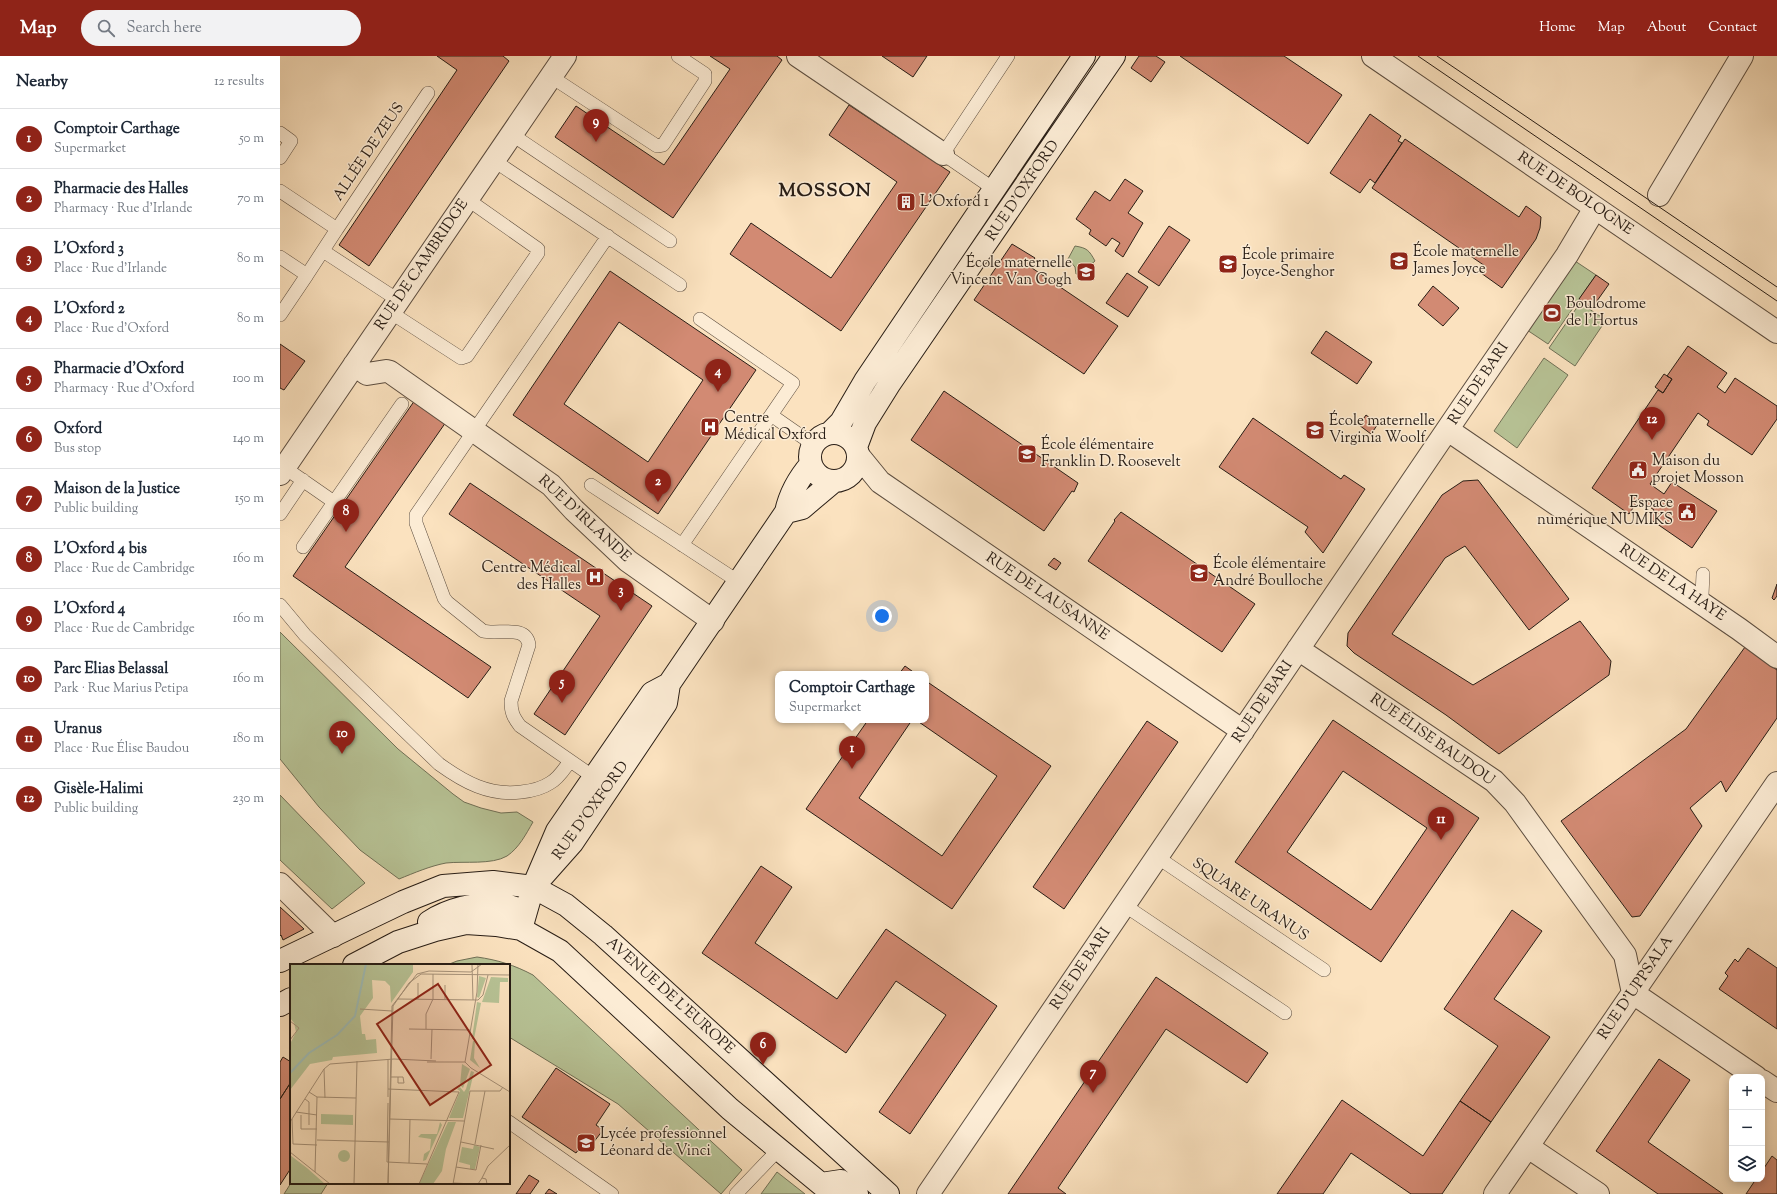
<!DOCTYPE html>
<meta charset="utf-8">
<style>
:root{--surface:#fff;--page:#f2f2f3;--text:#1f2937;--muted:#747a83;--line:#e0e1e3;--accent:#8f2418}
body{margin:0;font-family:"Sorts Mill Goudy",serif;background:var(--page);color:var(--text)}
.controls{position:absolute;right:12px;bottom:12px;display:grid;overflow:hidden;border-radius:8px;box-shadow:0 2px 10px #0003}
.controls button{width:36px;height:36px;display:grid;place-items:center;padding:0;border:0;border-bottom:1px solid var(--line);background:var(--surface);color:var(--text);font:20px sans-serif}
.you{position:absolute;left:602px;top:560px;width:14px;height:14px;margin:-10px;border:3px solid #fff;border-radius:50%;background:#1a73e8;box-shadow:0 0 0 6px #1a73e833}
.badge{display:grid;place-items:center;width:26px;height:26px;border-radius:50%;background:var(--accent);color:#fff;font-size:13px;font-weight:700}
.pin{position:absolute;translate:-50% -33px;filter:drop-shadow(0 1px 2px #0008)}
.pin::after{content:'';position:absolute;top:21px;width:14px;height:12px;background:inherit;clip-path:polygon(0 0,100% 0,50% 100%)}
.popup{position:absolute;left:495px;top:615px;width:154px;height:52px;box-sizing:border-box;display:grid;place-content:center;border-radius:8px;background:var(--surface);filter:drop-shadow(0 1px 3px #0005);font-size:13px;white-space:nowrap;color:var(--muted)}
.popup b{font-size:15px;color:var(--text)}
.popup::after{content:'';position:absolute;left:50%;top:100%;margin-left:-8px;border:8px solid transparent;border-top-color:var(--surface)}
.list{margin:0;padding:0;list-style:none}
h2{display:flex;justify-content:space-between;align-items:center;height:52px;margin:0;padding:0 16px;font-size:17px}
h2 small{font-size:13px;font-weight:400;color:var(--muted)}
.list li{display:grid;grid-template-columns:26px 1fr auto;gap:12px;align-items:center;box-sizing:border-box;height:60px;padding:0 16px;border-top:1px solid var(--line)}
.list b{display:block;font-size:15px;white-space:nowrap}
.list p{margin:0;font-size:13px;white-space:nowrap;color:var(--muted)}
.list em{font-size:13px;font-style:normal;color:var(--muted)}
.icon{flex:none;width:22px;height:22px;fill:none;stroke:currentColor;stroke-width:2;stroke-linecap:round;stroke-linejoin:round}
.map{position:relative;flex:none;width:1497px;height:1138px;overflow:hidden}
header{display:flex;align-items:center;gap:24px;box-sizing:border-box;height:56px;padding:0 20px;background:var(--accent);color:#fff}
header strong{font-size:19px}
nav{display:flex;gap:22px;margin-inline-start:auto;font-size:14px}
.search{width:280px;height:36px;background:var(--page);display:flex;align-items:center;gap:10px;box-sizing:border-box;padding:0 14px;border-radius:22px;color:var(--muted);font-size:15px}
main{display:flex}
aside{flex:1;background:var(--surface)}
.map>svg:first-child{display:block}
</style>
<header>
<strong>Map</strong>
<div class="search"><svg class="icon" aria-label="search" viewBox="0 0 24 24"><circle cx="10" cy="10" r="6"/><path d="M15 15l6 6"/></svg>Search here</div>
<nav><a>Home</a><a>Map</a><a>About</a><a>Contact</a></nav>
</header>
<main>
<aside>
<h2>Nearby<small>12 results</small></h2>
<ul class="list">
<li><span class="badge">1</span><div><b>Comptoir Carthage</b><p>Supermarket</p></div><em>50 m</em></li>
<li><span class="badge">2</span><div><b>Pharmacie des Halles</b><p>Pharmacy · Rue d'Irlande</p></div><em>70 m</em></li>
<li><span class="badge">3</span><div><b>L'Oxford 3</b><p>Place · Rue d'Irlande</p></div><em>80 m</em></li>
<li><span class="badge">4</span><div><b>L'Oxford 2</b><p>Place · Rue d'Oxford</p></div><em>80 m</em></li>
<li><span class="badge">5</span><div><b>Pharmacie d'Oxford</b><p>Pharmacy · Rue d'Oxford</p></div><em>100 m</em></li>
<li><span class="badge">6</span><div><b>Oxford</b><p>Bus stop</p></div><em>140 m</em></li>
<li><span class="badge">7</span><div><b>Maison de la Justice</b><p>Public building</p></div><em>150 m</em></li>
<li><span class="badge">8</span><div><b>L'Oxford 4 bis</b><p>Place · Rue de Cambridge</p></div><em>160 m</em></li>
<li><span class="badge">9</span><div><b>L'Oxford 4</b><p>Place · Rue de Cambridge</p></div><em>160 m</em></li>
<li><span class="badge">10</span><div><b>Parc Elias Belassal</b><p>Park · Rue Marius Petipa</p></div><em>160 m</em></li>
<li><span class="badge">11</span><div><b>Uranus</b><p>Place · Rue Élise Baudou</p></div><em>180 m</em></li>
<li><span class="badge">12</span><div><b>Gisèle-Halimi</b><p>Public building</p></div><em>230 m</em></li>
</ul>
</aside>
<div class="map">
<svg width="1497" height="1138" viewBox="0 0 1497 1138">
<rect width="100%" height="100%" fill="#fbe2bf"/>
<filter id="stains"><feTurbulence type="fractalNoise" baseFrequency=".005" numOctaves="4"/><feColorMatrix values="0 0 0 0 .2 0 0 0 0 .09 0 0 0 0 .02 0 0 0 .5 -.17"/></filter>
<radialGradient id="worn" r=".72"><stop offset=".6" stop-color="#630" stop-opacity="0"/><stop offset="1" stop-color="#630" stop-opacity=".3"/></radialGradient>
<path fill="#b8c497" stroke="#707056" d="M795 190C807 192 809 194 815 205L807 212V216L796 218 795 211 788 203Z
M1292 203 1316 219 1268 288 1244 272Z
M1300 247 1326 264 1295 310 1269 292Z
M1264 302 1288 319 1237 392 1214 375Z
M0 576 118 693 173 738 184 746 201 752 221 757 237 756 253 766C246 778 239 792 227 800 212 809 184 805 166 807 150 810 134 817 119 823L80 794 39 751 0 703Z
M0 739 85 827 52 853 0 804Z
M197 901C218 904 234 909 253 919L462 1114 441 1138 338 1048 229 981V909H167L177 905Z
M497 1116 525 1138H481Z
M11 1127H48L41 1138H4Z"/>
<path fill="#d28a73" stroke="#281d15" fill-rule="evenodd" d="M157 0H223L229 5 89 210 59 189 177 14Z
M430 0H497L502 4 393 162 275 81 296 50 384 109 450 13Z
M602 0H647L633 21Z
M859 0H876L885 6 871 26 851 12Z
M900 0H1004L1062 39 1028 88Z
M569 49 670 116 561 275 450 198 471 167 551 222 617 126 549 79Z
M1090 58 1121 80 1118 85 1122 87 1095 127 1090 123 1080 137 1050 117Z
M1125 83 1239 161 1246 150 1261 161 1260 172 1256 183 1222 232 1201 217 1205 210 1092 132Z
M845 123 863 135 848 157 863 167 843 201 835 195 840 187 832 182 826 190 809 178 811 174 796 163 815 135 830 145Z
M889 170 910 184 879 230 858 216Z
M732 188 755 202 749 210 838 270 804 318 694 244Z
M330 215 476 314 378 458 233 359ZM339 266 423 324 368 406 284 348Z
M847 217 868 231 848 261 826 247Z
M1316 219 1329 228 1312 252 1299 243Z
M1153 230 1179 252 1163 270 1138 249Z
M1046 275 1092 306 1077 328 1031 297Z
M0 288 25 305 4 334 0 332Z
M1408 290 1447 317 1437 331 1445 337 1455 322 1497 350V363L1472 399 1427 369 1429 365 1418 357 1370 428 1384 438 1392 426 1437 455 1412 492 1370 463 1374 454 1359 443 1349 458 1312 432 1378 334 1383 337 1392 323 1387 320Z
M1384 318 1392 323 1383 337 1375 331Z
M664 335 798 427 794 436 792 435 764 475 631 384Z
M135 344 166 366 65 511 211 611 188 642 13 520Z
M1086 359 1098 368 1091 378 1079 369Z
M973 362 1061 423 1064 419 1085 433 1043 497 1025 476 1028 471 939 411Z
M1198 424 1289 543 1249 574 1185 490 1165 502 1112 578 1193 629 1300 565 1331 605 1329 619 1219 698 1166 659 1074 597 1067 590 1068 577 1162 439 1183 425Z
M190 427 372 550 285 679 254 658 320 560 169 458Z
M841 456 975 548 942 596 808 505 835 465 834 464Z
M774 502 781 507 776 514 768 509Z
M1497 528V540L1494 544 1492 542Z
M1465 591 1497 614V662L1446 736 1441 725 1410 752 1422 770 1360 860 1352 861 1281 765 1406 673Z
M625 610 636 618H619Z
M646 625 771 710 672 853 526 753 588 664H632L579 742 662 800 717 720 636 664H646Z
M1053 664 1199 762 1101 906 955 806ZM1063 715 1147 772 1091 854 1007 796Z
M867 665 898 686 784 853 753 831Z
M481 810 512 831 475 887 557 943 606 873 717 950 630 1078 599 1056 666 959 616 925 566 997 422 897Z
M0 851 24 873 3 884 1 879 0 880Z
M1232 854 1262 875 1214 943 1270 981 1211 1066 1180 1045 1218 990 1164 953Z
M1468 892 1497 912V973L1439 933 1448 920 1445 917 1455 903 1458 906Z
M876 921 988 997 967 1027 886 973 778 1132 786 1138H728Z
M3 1001 11 1006V1026L0 1043V1006Z
M1379 1003 1410 1024 1368 1086 1443 1138H1378L1316 1095Z
M276 1012 330 1048 316 1069 323 1074 313 1087 306 1083 296 1097 242 1061Z
M11 1026V1112L0 1129V1043Z
M1062 1044 1143 1100 1180 1045 1211 1066 1162 1138H1131L1071 1097 1043 1138H997Z
M1492 1100 1497 1104V1138H1466L1476 1123H1482V1115Z
M249 1119 259 1125 250 1138H236Z
M269 1133 277 1138H265Z"/>
<g fill="none" stroke-linecap="round" stroke-linejoin="round">
<defs>
<path id="lane" d="M270 20 377 90 383 89 425 25V18L398 0
M0 77 11 85 0 102
M231 78 390 185
M213 104 400 229
M714 133 663 98 728 0
M0 135 57 173 27 219 0 201
M57 173 148 37
M43 195 118 244
M110 256 181 302 187 300 258 197V193L187 143
M0 259 27 219
M491 359 534 389
M5 412 54 446
M311 429 459 526
M0 458 23 424
M402 489 513 327 420 263
M23 491 122 348
M1418 546 1422 539 1423 518
M0 549 25 579 159 708C184 726 209 740 241 736 251 735 261 733 270 727 279 722 284 713 290 705
M315 722 240 670C233 661 231 656 231 645L249 589C246 568 218 579 203 575L167 546 164 542 136 467V459L328 180
M877 801 1044 914
M844 849 1005 957
M229 1066 332 1138
M456 1138 499 1093"/>
<path id="street" d="M518 0 663 98
M1093 0 1497 276
M1379 139 1462 0
M74 309 87 318 106 315 110 316 271 429 294 454 348 505 433 565
M1168 374 1459 573 1497 601
M578 399 600 426 963 675
M0 418 285 0
M1018 593 1214 725 1235 747 1345 899 1353 937 1476 1021
M0 828 53 880
M1482 1025 1497 1035
M1248 1091 1318 1138
M648 1138 1182 352 1287 199 1315 152
M1215 1138 1497 727"/>
<path id="secondary" d="M550 377 561 366 585 325 804 0
M530 401a24 24 0 1 1 48 0a24 24 0 1 1-48 0Z
M576 391 585 367 610 327 834 0
M506 456 522 452 554 425
M253 831 292 787 386 647 389 628 506 456C510 437 518 423 531 408
M149 866C169 853 195 847 219 848 228 849 237 853 246 855
M241 873 253 831 277 775 372 637 389 628
M0 905 123 846 163 830 213 826 253 831 286 849 323 879 608 1138
M74 909 118 886 155 874 186 867 216 869 241 873 280 895 450 1053 553 1138
M0 949 11 943
M541 1128 561 1125 577 1138"/>
</defs>
<use href="#lane" stroke="#5d4e40" stroke-width="14"/>
<use href="#street" stroke="#5d4e40" stroke-width="24"/>
<use href="#secondary" stroke="#281d15" stroke-width="24"/>
<use href="#lane" stroke="#fcecd5" stroke-width="13"/>
<use href="#street" stroke="#fcecd5" stroke-width="22"/>
<use href="#secondary" stroke="#fcecd5" stroke-width="22"/>
<path stroke="#281d15" stroke-width="1" d="M1138 0 1497 245
M1157 0 1497 231"/>
</g>
<defs>
<symbol id="building-square" viewBox="-11 -11 22 22"><rect x="-9" y="-9" width="18" height="18" rx="4" fill="#8f2418" stroke="#fcecd5"/><path d="M-4-6H4V6H1V3H-1V6H-4ZM-2.5-4.3h1.7v1.8h-1.7ZM.8-4.3h1.7v1.8H.8ZM-2.5-1h1.7V.8h-1.7ZM.8-1h1.7V.8H.8Z" fill="#fff"/></symbol>
<symbol id="school-square" viewBox="-11 -11 22 22"><rect x="-9" y="-9" width="18" height="18" rx="4" fill="#8f2418" stroke="#fcecd5"/><path d="M0-5L7-2L0 1L-7-2ZM-4 1L0 2.5L4 1V4Q0 6-4 4Z" fill="#fff"/></symbol>
<symbol id="stadium-square" viewBox="-11 -11 22 22"><rect x="-9" y="-9" width="18" height="18" rx="4" fill="#8f2418" stroke="#fcecd5"/><path d="M0-5a6.5 5 0 1 0 0 10a6.5 5 0 1 0 0-10ZM-3.5-1.8h7v3.6h-7Z" fill="#fff"/></symbol>
<symbol id="hospital-square" viewBox="-11 -11 22 22"><rect x="-9" y="-9" width="18" height="18" rx="4" fill="#8f2418" stroke="#fcecd5"/><path d="M-5-5h3v3.5h4V-5h3V5h-3V1.5h-4V5h-3Z" fill="#fff"/></symbol>
<symbol id="civic-square" viewBox="-11 -11 22 22"><rect x="-9" y="-9" width="18" height="18" rx="4" fill="#8f2418" stroke="#fcecd5"/><path d="M-.6-6.5H3V-4.5H.6V-3L4-1V1h2V6H-6V1h2V-1L-.6-3ZM-1.2 2.5V6h2.4V2.5Z" fill="#fff"/></symbol>
</defs>
<g fill-rule="evenodd">
<use href="#building-square" x="615" y="135" width="22" height="22"/>
<use href="#school-square" x="1108" y="194" width="22" height="22"/>
<use href="#school-square" x="937" y="197" width="22" height="22"/>
<use href="#school-square" x="795" y="205" width="22" height="22"/>
<use href="#stadium-square" x="1261" y="246" width="22" height="22"/>
<use href="#hospital-square" x="419" y="360" width="22" height="22"/>
<use href="#school-square" x="1024" y="363" width="22" height="22"/>
<use href="#school-square" x="736" y="387" width="22" height="22"/>
<use href="#civic-square" x="1347" y="403" width="22" height="22"/>
<use href="#civic-square" x="1396" y="445" width="22" height="22"/>
<use href="#school-square" x="908" y="506" width="22" height="22"/>
<use href="#hospital-square" x="304" y="510" width="22" height="22"/>
<use href="#school-square" x="295" y="1076" width="22" height="22"/>
</g>
<g text-anchor="middle" dominant-baseline="central" stroke-width="3" stroke-linejoin="round" paint-order="stroke">
<g font-size="15" fill="#281d15" stroke="#fcecd5">
<text transform="translate(89 96) rotate(-56)">ALLÉE DE ZEUS</text>
<text transform="translate(743 135) rotate(-56)">RUE D'OXFORD</text>
<text transform="translate(1295 138) rotate(34)">RUE DE BOLOGNE</text>
<text transform="translate(142 209) rotate(-56)">RUE DE CAMBRIDGE</text>
<text transform="translate(1199 328) rotate(-56)">RUE DE BARI</text>
<text transform="translate(304 463) rotate(43)">RUE D'IRLANDE</text>
<text transform="translate(1392 527) rotate(34)">RUE DE LA HAYE</text>
<text transform="translate(767 541) rotate(34)">RUE DE LAUSANNE</text>
<text transform="translate(983 646) rotate(-56)">RUE DE BARI</text>
<text transform="translate(1152 684) rotate(35)">RUE ÉLISE BAUDOU</text>
<text transform="translate(311 755) rotate(-54)">RUE D'OXFORD</text>
<text transform="translate(970 844) rotate(34)">SQUARE URANUS</text>
<text transform="translate(801 913) rotate(-56)">RUE DE BARI</text>
<text transform="translate(1356 932) rotate(-56)">RUE D'UPPSALA</text>
<text transform="translate(390 940) rotate(42)">AVENUE DE L'EUROPE</text>
</g>
<g font-size="15" fill="#281d15" stroke="#fcecd5" text-anchor="start">
<text x="640" y="146">L'Oxford 1</text>
<text x="1133" y="196">École maternelle<tspan x="1133" dy="17">James Joyce</tspan></text>
<text x="962" y="199">École primaire<tspan x="962" dy="17">Joyce-Senghor</tspan></text>
<text x="792" y="207" text-anchor="end">École maternelle<tspan x="792" dy="17">Vincent Van Gogh</tspan></text>
<text x="1286" y="248">Boulodrome<tspan x="1286" dy="17">de l'Hortus</tspan></text>
<text x="444" y="362">Centre<tspan x="444" dy="17">Médical Oxford</tspan></text>
<text x="1049" y="365">École maternelle<tspan x="1049" dy="17">Virginia Woolf</tspan></text>
<text x="761" y="389">École élémentaire<tspan x="761" dy="17">Franklin D. Roosevelt</tspan></text>
<text x="1372" y="405">Maison du<tspan x="1372" dy="17">projet Mosson</tspan></text>
<text x="1393" y="447" text-anchor="end">Espace<tspan x="1393" dy="17">numérique NUMIKS</tspan></text>
<text x="933" y="508">École élémentaire<tspan x="933" dy="17">André Boulloche</tspan></text>
<text x="301" y="512" text-anchor="end">Centre Médical<tspan x="301" dy="17">des Halles</tspan></text>
<text x="320" y="1078">Lycée professionnel<tspan x="320" dy="17">Léonard de Vinci</tspan></text>
</g>
<g font-size="19" font-weight="bold" letter-spacing="1" fill="#281d15" stroke="#fcecd5">
<text x="545" y="135">MOSSON</text>
</g>
</g>
<g transform="translate(10 908)">
<rect width="220" height="220" fill="#fbe2bf"/>
<path d="M0 0H123V8L101 39 100 22 95 17 82 16 83 34 70 52 72 70H75L76 76 86 75 87 89 43 93 42 96 20 100 0 126V80L6 68 4 59 0 54ZM189 12 196 14 189 34 187 33ZM201 13 218 14V18H210L209 39 192 38ZM187 38 191 39 184 75H182ZM183 77H185L184 94 190 104 180 96ZM172 100 180 105 173 124 170 121ZM181 107 184 108 173 154H159L170 127 167 125 170 123 174 128 176 125ZM31 150 63 151V161L31 160ZM150 158 152 161 136 196 133 197 134 190 140 186 141 175 128 173 131 170H147ZM158 158H166L156 185 152 207 143 220H129ZM184 181 190 183 185 205H180V201L169 198 172 183 183 185ZM48 192a6 6 0 1 1 12 0a6 6 0 1 1-12 0ZM0 191 17 204 35 220H0Z" fill="#b8c497"/>
<path fill="none" stroke="#9fbdb7" stroke-width="2" d="M0 109 19 89 47 71 65 52 76 0"/>
<path fill="none" stroke="#a7937b" stroke-width="1" d="M182 1 183 36M108 35 188 36 193 31 198 11M128 35V19M155 35V21M70 45 102 47M0 57 9 64 0 76M119 65 180 66M136 65V50L143 35V10M141 95 142 65M98 96V133M137 98H175M175 98 187 28 188 0M175 98 181 104 220 128M34 105 35 134M101 113H113L114 119H108V113M98 125 169 128 129 220M19 128 27 133 66 134M15 135 19 138V161M98 139 97 198 137 200M6 148 27 151M11 151V165H27M2 155 3 180 27 181M99 155 174 157M0 158 34 105 40 100 104 95 146 97M27 176 99 178M171 178 204 185M185 180 195 127M0 188 40 220M119 199 120 155M166 203 186 206 191 181M25 208 27 133M192 214 198 202 220 181M163 219 184 220M64 220 67 97M98 220 103 42 119 19 131 10 220 11M98 220 102 42 127 10 139 7 181 8 192 0M163 220 180 127H210L213 123M188 220 192 214 196 215 197 220"/>
<path fill="#8f2418" fill-opacity="0.15" stroke="#8f2418" stroke-width="2" d="M148 20 201 101 140 141 87 60Z"/>
<rect width="220" height="220" fill="none" stroke="#281d15" stroke-width="2"/>
</g>
<rect width="100%" height="100%" filter="url(#stains)"/>
<rect width="100%" height="100%" fill="url(#worn)"/>
</svg>
<div class="controls">
<button>+</button>
<button>−</button>
<button><svg class="icon" aria-label="layers" viewBox="0 0 24 24"><path d="M12 4l9 5-9 5-9-5zM3 14l9 5 9-5"/></svg></button>
</div>
<div class="you"></div>
<div class="pin badge" style="left:572px;top:713px">1</div>
<div class="popup"><b>Comptoir Carthage</b>Supermarket</div>
<div class="pin badge" style="left:378px;top:446px">2</div>
<div class="pin badge" style="left:341px;top:555px">3</div>
<div class="pin badge" style="left:438px;top:336px">4</div>
<div class="pin badge" style="left:282px;top:647px">5</div>
<div class="pin badge" style="left:483px;top:1009px">6</div>
<div class="pin badge" style="left:813px;top:1037px">7</div>
<div class="pin badge" style="left:66px;top:476px">8</div>
<div class="pin badge" style="left:316px;top:86px">9</div>
<div class="pin badge" style="left:62px;top:698px">10</div>
<div class="pin badge" style="left:1161px;top:784px">11</div>
<div class="pin badge" style="left:1372px;top:384px">12</div>
</div>
</main>
